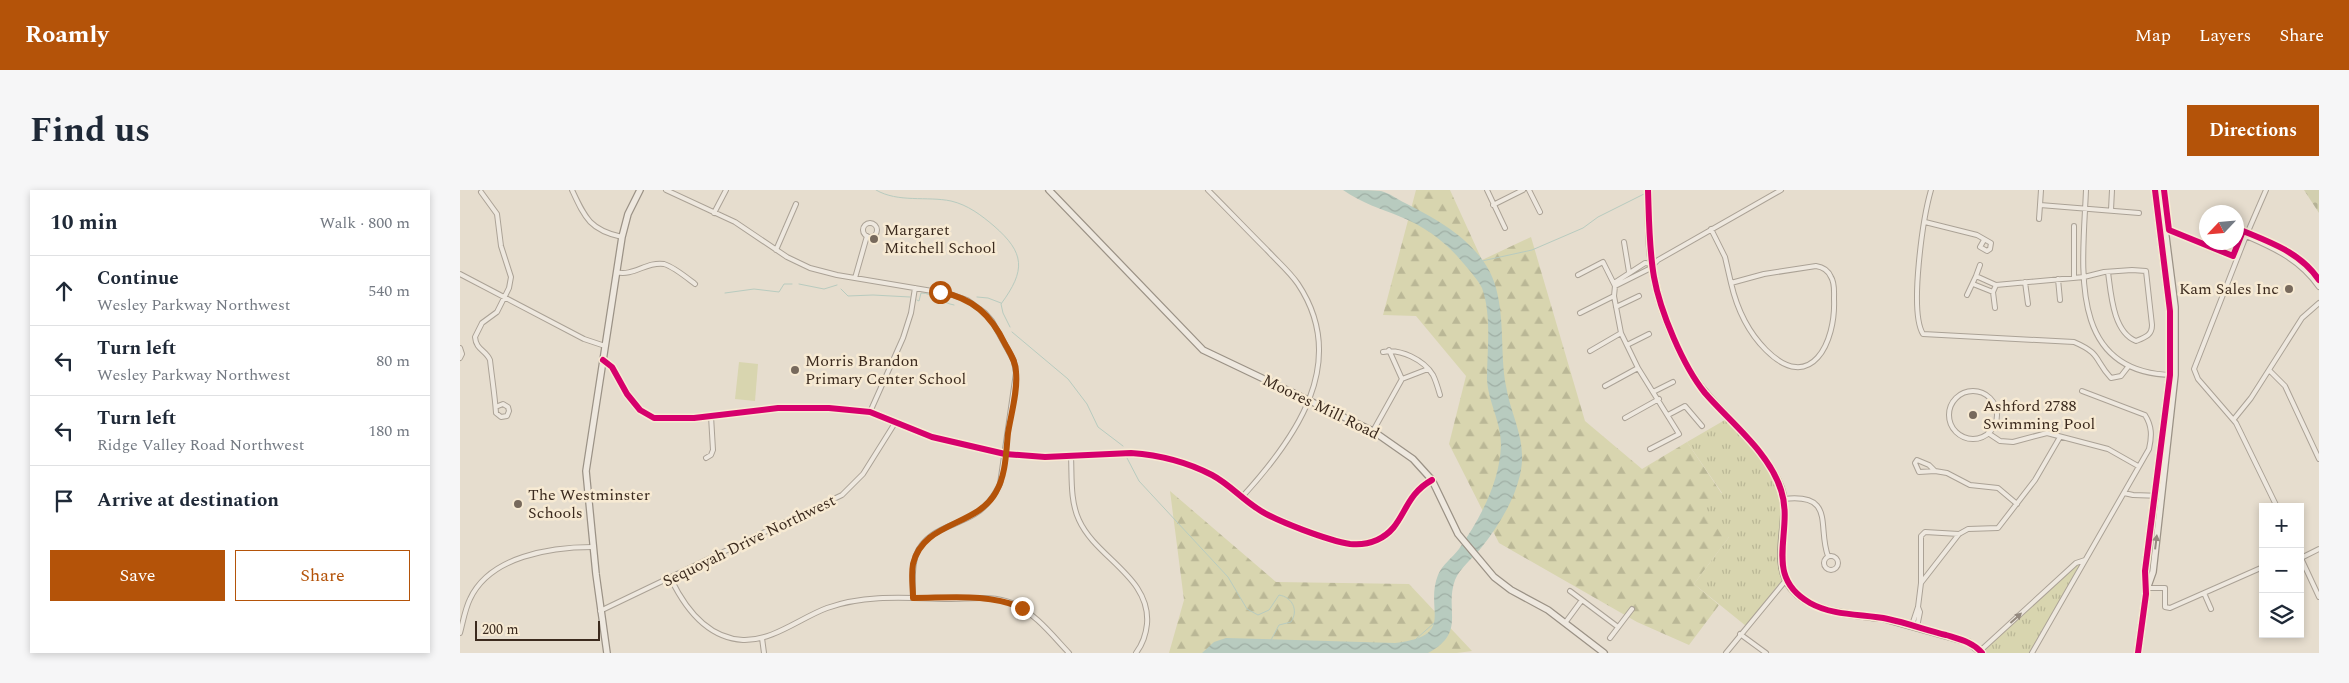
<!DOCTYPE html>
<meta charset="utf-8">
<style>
:root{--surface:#fff;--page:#f6f6f7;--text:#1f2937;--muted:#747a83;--line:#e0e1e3;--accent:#b45309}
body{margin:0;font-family:Spectral,serif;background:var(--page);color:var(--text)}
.controls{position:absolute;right:15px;bottom:15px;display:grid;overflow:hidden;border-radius:0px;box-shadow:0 2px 8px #0003}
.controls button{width:45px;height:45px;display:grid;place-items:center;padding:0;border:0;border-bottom:1px solid var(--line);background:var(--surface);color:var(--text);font:25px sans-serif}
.compass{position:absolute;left:1739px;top:15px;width:45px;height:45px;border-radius:50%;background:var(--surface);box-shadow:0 2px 8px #0003;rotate:244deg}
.scale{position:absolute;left:15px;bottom:12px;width:125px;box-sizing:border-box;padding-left:5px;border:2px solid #3b2a1e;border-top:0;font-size:14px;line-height:18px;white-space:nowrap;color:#3b2a1e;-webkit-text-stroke:4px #f7ead3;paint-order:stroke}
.stop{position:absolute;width:15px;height:15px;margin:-11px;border:4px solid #b45309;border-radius:50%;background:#fff}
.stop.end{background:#b45309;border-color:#fff;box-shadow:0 1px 5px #0008}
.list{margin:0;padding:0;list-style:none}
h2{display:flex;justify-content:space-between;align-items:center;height:65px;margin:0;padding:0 20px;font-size:21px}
h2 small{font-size:16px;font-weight:400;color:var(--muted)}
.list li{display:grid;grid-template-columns:32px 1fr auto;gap:15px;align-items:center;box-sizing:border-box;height:70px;padding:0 20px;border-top:1px solid var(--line)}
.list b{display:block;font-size:19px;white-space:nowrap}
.list p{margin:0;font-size:16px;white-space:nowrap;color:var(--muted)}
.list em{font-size:16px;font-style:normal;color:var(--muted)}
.actions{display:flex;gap:10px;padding:15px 20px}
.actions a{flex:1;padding:11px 0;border:1px solid var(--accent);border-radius:0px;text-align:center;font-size:18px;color:var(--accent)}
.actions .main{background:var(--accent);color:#fff}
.icon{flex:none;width:28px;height:28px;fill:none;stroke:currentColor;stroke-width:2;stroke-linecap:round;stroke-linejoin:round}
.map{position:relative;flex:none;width:1859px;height:463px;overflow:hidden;border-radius:0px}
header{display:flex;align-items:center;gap:30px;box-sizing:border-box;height:70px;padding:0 25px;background:var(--accent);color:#fff}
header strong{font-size:24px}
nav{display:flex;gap:28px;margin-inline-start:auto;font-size:18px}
.intro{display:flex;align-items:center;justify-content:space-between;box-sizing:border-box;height:120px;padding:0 30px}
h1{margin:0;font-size:35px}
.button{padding:12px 22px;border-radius:0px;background:var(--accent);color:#fff;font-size:18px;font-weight:700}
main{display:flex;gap:30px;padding:0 30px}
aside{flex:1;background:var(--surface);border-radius:0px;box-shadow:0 2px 8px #0003}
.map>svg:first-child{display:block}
</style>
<header>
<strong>Roamly</strong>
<nav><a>Map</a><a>Layers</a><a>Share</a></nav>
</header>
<div class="intro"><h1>Find us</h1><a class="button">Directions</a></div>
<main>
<aside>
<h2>10 min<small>Walk · 800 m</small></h2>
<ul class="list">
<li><svg class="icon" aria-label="ahead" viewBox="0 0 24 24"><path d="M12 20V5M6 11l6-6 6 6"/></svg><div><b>Continue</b><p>Wesley Parkway Northwest</p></div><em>540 m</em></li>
<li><svg class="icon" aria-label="left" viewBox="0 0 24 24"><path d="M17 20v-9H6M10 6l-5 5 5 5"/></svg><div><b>Turn left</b><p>Wesley Parkway Northwest</p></div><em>80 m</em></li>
<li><svg class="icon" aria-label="left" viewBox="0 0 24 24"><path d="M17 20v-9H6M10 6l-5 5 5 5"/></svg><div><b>Turn left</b><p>Ridge Valley Road Northwest</p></div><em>180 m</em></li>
<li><svg class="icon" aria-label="arrive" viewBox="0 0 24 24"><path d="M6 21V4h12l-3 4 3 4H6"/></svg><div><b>Arrive at destination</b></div></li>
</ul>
<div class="actions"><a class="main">Save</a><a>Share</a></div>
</aside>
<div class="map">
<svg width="1859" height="463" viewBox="0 0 1859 463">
<defs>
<pattern id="forest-firs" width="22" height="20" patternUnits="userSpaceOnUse" patternTransform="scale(1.25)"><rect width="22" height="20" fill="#d8d5af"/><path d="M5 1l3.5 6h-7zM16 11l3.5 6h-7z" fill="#bab796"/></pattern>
<pattern id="cemetery-stones" width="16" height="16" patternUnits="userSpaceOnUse" patternTransform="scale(1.25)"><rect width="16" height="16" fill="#d2cfaf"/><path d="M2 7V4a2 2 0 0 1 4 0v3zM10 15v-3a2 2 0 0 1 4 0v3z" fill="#b5b296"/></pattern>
<pattern id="park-tufts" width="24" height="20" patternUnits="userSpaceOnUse" patternTransform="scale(1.25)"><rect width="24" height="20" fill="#d8d5af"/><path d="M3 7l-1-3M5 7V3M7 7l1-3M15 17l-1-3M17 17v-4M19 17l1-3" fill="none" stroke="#bab796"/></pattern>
<pattern id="water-waves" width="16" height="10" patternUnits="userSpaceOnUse" patternTransform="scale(1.25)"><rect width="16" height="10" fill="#b8cbbf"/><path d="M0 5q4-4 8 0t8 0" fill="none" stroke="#9faea4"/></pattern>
</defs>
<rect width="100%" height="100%" fill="#e6ddce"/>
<path fill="url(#forest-firs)" d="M956 0H990L1022 70 1071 47 1125 231 1182 279 1227 252 1262 304 1269 347 1234 394 1259 415 1229 455 1177 432 1039 353 989 254 1006 186 956 126 923 125Z
M710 301 816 392 949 394 1012 461 997 463H709L724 410Z"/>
<path fill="url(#cemetery-stones)" d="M1844 0H1859V23Z"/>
<path fill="url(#park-tufts)" d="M1270 227 1309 275 1327 307 1324 381 1329 390 1317 396 1286 436 1234 394 1269 347 1236 318 1262 303 1227 252Z
M1622 370 1571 463H1522L1520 461Z"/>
<path fill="#d8d5af" d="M279 172 298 174 295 211 275 209Z"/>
<path fill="url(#water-waves)" d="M883 0C895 0 911 0 921 1 929 3 937 9 945 13 981 31 1025 56 1036 98 1045 131 1040 165 1046 196 1051 227 1068 251 1060 285 1054 311 1038 337 1021 358 1013 368 1000 378 995 390 984 420 1007 442 968 463H742L754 452 766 448 935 453C997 446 964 420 978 385 982 375 992 368 999 359 1020 329 1040 292 1041 255 1041 231 1028 212 1027 189 1027 160 1032 126 1022 98 1018 90 1010 81 1004 74 987 53 966 37 941 27 920 18 903 14 883 0Z"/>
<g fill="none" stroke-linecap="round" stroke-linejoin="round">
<path stroke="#b8cbbf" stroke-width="1" d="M416 0C438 13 467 6 491 11 508 15 521 25 534 36 565 63 566 80 541 114L543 123 550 137
M1022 71 1072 60 1123 38 1138 27 1186 3
M339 94 364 99 377 95
M381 99 388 106 413 105 450 107
M265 103 294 99 319 102 324 94H332
M517 107 528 108 541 113
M457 110 459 111 461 103C473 103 482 113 494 115
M552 142 608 189 627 214 638 237 663 256
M667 268 679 291 768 387 787 419 798 425 809 420 819 405C832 407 839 420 831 432L819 435 811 450
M955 450 974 433"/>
<defs>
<path id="street" d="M112 0C125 28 130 40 162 47
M206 0 275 32 327 67 350 78 377 85 490 104 507 110 525 123 532 131 554 171 556 183 540 294C534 306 527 317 515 324 494 337 466 339 456 365 451 379 453 394 453 408
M748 0C768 20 787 40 807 60 817 71 830 82 838 94 890 172 836 248 782 307
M1027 0 1045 38
M1069 0 1080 22
M1471 0C1463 28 1449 121 1463 144L1614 152C1642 164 1634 170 1651 188L1661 186 1668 177
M1581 0 1580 15 1679 23
M1626 0C1623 75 1606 183 1712 185
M1806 0 1786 46 1734 179 1738 189 1776 233 1817 317
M21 2 37 24 41 56 51 87 49 98 37 122 22 133 15 147C16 160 26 160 30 170 32 188 35 207 36 223L41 227 47 226 49 221 48 217 43 214 38 216
M1033 15 1063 0
M1651 20 1652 0
M254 23 266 0
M1579 29 1580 15
M1465 32 1517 45 1531 53 1530 59 1527 61 1520 57 1524 50
M403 40a7 7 0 1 1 14 0a7 7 0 1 1-14 0Z
M1251 39 1265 67 1271 93
M1786 46C1816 59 1840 70 1859 97
M1164 52 1169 82
M316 60 336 14
M1520 75 1516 86 1536 95 1624 87 1644 82 1672 80 1686 81 1692 135C1692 145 1686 147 1676 151 1653 142 1651 104 1648 82
M1356 76C1363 77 1368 80 1371 87 1375 93 1374 102 1374 109 1376 152 1351 205 1306 160 1288 142 1277 119 1271 93L1304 84Z
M156 82C173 87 187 71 204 74 214 77 226 87 235 94
M0 84 124 149 145 156
M1118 85 1143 72 1155 96 1154 106 1161 143 1178 178 1219 244 1190 259
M1614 87V36
M395 88 407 46
M1598 89 1600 110
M1565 92 1568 114
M1154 93 1185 73 1193 74
M1513 94 1533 102 1536 95
M1155 96 1189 79 1198 70 1321 0
M1533 102 1535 118
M1507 105 1516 86
M1156 117 1179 106
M1120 123 1154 106
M1167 155 1189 144
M0 158 2 164 0 168
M1130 161 1161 143
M923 162C940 158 964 170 973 185 976 191 978 198 980 205
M143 170 152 177 167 204 180 220 194 228H234L318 218H369L410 222 472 247 545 264 585 267 671 263C699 265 727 272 752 285 769 294 782 309 798 319 815 331 870 351 890 354 899 355 908 354 917 350 946 337 941 307 972 290
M1809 180 1825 196 1859 269
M942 189 968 179
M1145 196 1178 178
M1489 225a24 24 0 1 1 48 0a24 24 0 1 1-48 0Z
M1193 202 1213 192
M410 222 443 148 451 123 455 98
M1208 225 1225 216 1242 236
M1165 228 1199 209
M1774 229 1791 208 1842 128 1859 113
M913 241 942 189 929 160
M1528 243 1540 251 1553 252 1587 243 1648 259 1678 276
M611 266C612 287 610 311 619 330 636 368 691 387 687 434 686 444 682 455 676 463
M246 268 251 265 253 260 251 226
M1457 270 1469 275 1475 281 1459 282 1455 273Z
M1475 281 1487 283 1510 295 1538 298 1557 314
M1664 303 1673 305 1702 306
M1324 309C1376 303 1357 337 1368 366
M1840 366 1859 407
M1364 373a7 7 0 1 1 14 0a7 7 0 1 1-14 0Z
M1841 368 1859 359
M211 389C225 418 247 448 283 450 313 451 340 428 367 418 406 404 448 408 488 409 509 409 533 405 552 413 575 423 592 445 609 463
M1461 393V346L1465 342 1499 344
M1687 398H1705V417L1710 418 1803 377
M1110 401 1122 410
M1744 403 1751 419
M140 421 382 305 403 284 435 233
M1105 433 1122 410 1158 437
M1452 435 1458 417 1461 393 1499 344 1508 339 1538 338 1575 290 1600 247
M1457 437 1460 422 1458 417
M0 443C3 432 5 419 10 409 30 366 91 357 133 357
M1280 444 1306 463
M302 448 304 463
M1150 448 1172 419
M1520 461 1616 373 1625 370
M1266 463 1326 390
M1572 463 1689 259C1692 246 1692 236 1685 225L1622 201"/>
<path id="secondary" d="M589 0 743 160 913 241 953 269 972 290 998 344 1034 387 1051 400 1088 420 1144 463
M1188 0C1189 28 1188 59 1194 87 1200 122 1223 177 1246 203 1271 233 1307 261 1321 298 1332 330 1309 370 1331 398 1351 423 1390 424 1419 428
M1688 396 1693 382 1715 185V117L1700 0
M1425 429 1508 452 1522 463
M147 463 136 384 126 281 162 47 168 24 180 0
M1678 463 1686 404 1685 381 1710 185V121L1695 0"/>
</defs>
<use href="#street" stroke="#aba296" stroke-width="6"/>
<use href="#secondary" stroke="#9b9286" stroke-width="8"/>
<use href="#street" stroke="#eee8df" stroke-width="4"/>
<use href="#secondary" stroke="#eee8df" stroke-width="5.5"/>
<defs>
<path id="cycleway" d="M1188 0C1189 28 1189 59 1194 87 1200 121 1223 176 1245 203 1271 233 1309 262 1321 300 1335 342 1301 385 1350 413 1373 426 1403 424 1428 429 1447 433 1466 440 1486 445 1499 449 1513 452 1522 463
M1704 0 1709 40 1773 66 1783 41C1812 53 1841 63 1859 90
M143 170 152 177 167 204 180 220 194 228H234L318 218H369L410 222 472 247 545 264 585 267 671 263C699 265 727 272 752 285 769 294 782 309 798 319 815 331 870 351 890 354 899 355 908 354 917 350 946 337 941 307 972 290
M1678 463 1686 404 1685 381 1710 185V121L1695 0"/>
</defs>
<use href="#cycleway" stroke="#f7ead3" stroke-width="9"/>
<use href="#cycleway" stroke="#d6006c" stroke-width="6"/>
</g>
<defs><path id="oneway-solid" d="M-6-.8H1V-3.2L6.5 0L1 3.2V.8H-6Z" transform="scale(1.25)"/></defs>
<g fill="#94897e">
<use href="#oneway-solid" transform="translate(1696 352) rotate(-83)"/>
<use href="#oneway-solid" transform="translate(1556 428) rotate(-42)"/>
</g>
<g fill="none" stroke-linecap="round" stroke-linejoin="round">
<path stroke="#b45309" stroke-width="6" d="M480 102C513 108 531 125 545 154 550 163 556 172 556 182 558 201 551 224 548 243 546 262 546 285 536 302 517 337 463 331 453 374 451 385 453 397 453 408 489 408 529 403 562 418"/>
</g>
<g fill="#77695c" stroke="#f7ead3" stroke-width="2">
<circle cx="414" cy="49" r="5"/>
<circle cx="1829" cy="99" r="5"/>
<circle cx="335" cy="180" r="5"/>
<circle cx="1513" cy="225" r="5"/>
<circle cx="58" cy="314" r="5"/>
</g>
<g text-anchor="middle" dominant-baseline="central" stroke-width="5" stroke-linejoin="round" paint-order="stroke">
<g font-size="16" fill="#3b2a1e" stroke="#f7ead3" text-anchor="start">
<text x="424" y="40">Margaret<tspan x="424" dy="18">Mitchell School</tspan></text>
<text x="1819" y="99" text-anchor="end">Kam Sales Inc</text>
<text x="345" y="171">Morris Brandon<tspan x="345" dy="18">Primary Center School</tspan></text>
<text x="1523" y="216">Ashford 2788<tspan x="1523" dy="18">Swimming Pool</tspan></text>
<text x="68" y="305">The Westminster<tspan x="68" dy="18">Schools</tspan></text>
</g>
<g font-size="16" fill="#3b2a1e" stroke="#f7ead3">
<text transform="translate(861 217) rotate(26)">Moores Mill Road</text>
<text transform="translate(289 351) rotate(-26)">Sequoyah Drive Northwest</text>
</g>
</g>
</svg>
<div class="controls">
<button>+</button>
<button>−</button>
<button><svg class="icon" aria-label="layers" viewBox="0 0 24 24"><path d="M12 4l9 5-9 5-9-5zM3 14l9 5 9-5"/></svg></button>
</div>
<svg class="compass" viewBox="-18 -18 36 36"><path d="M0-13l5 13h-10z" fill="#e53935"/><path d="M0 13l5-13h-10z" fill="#747a83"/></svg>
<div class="scale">200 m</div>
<div class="stop" style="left:480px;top:102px"></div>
<div class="stop end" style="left:562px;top:418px"></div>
</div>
</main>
